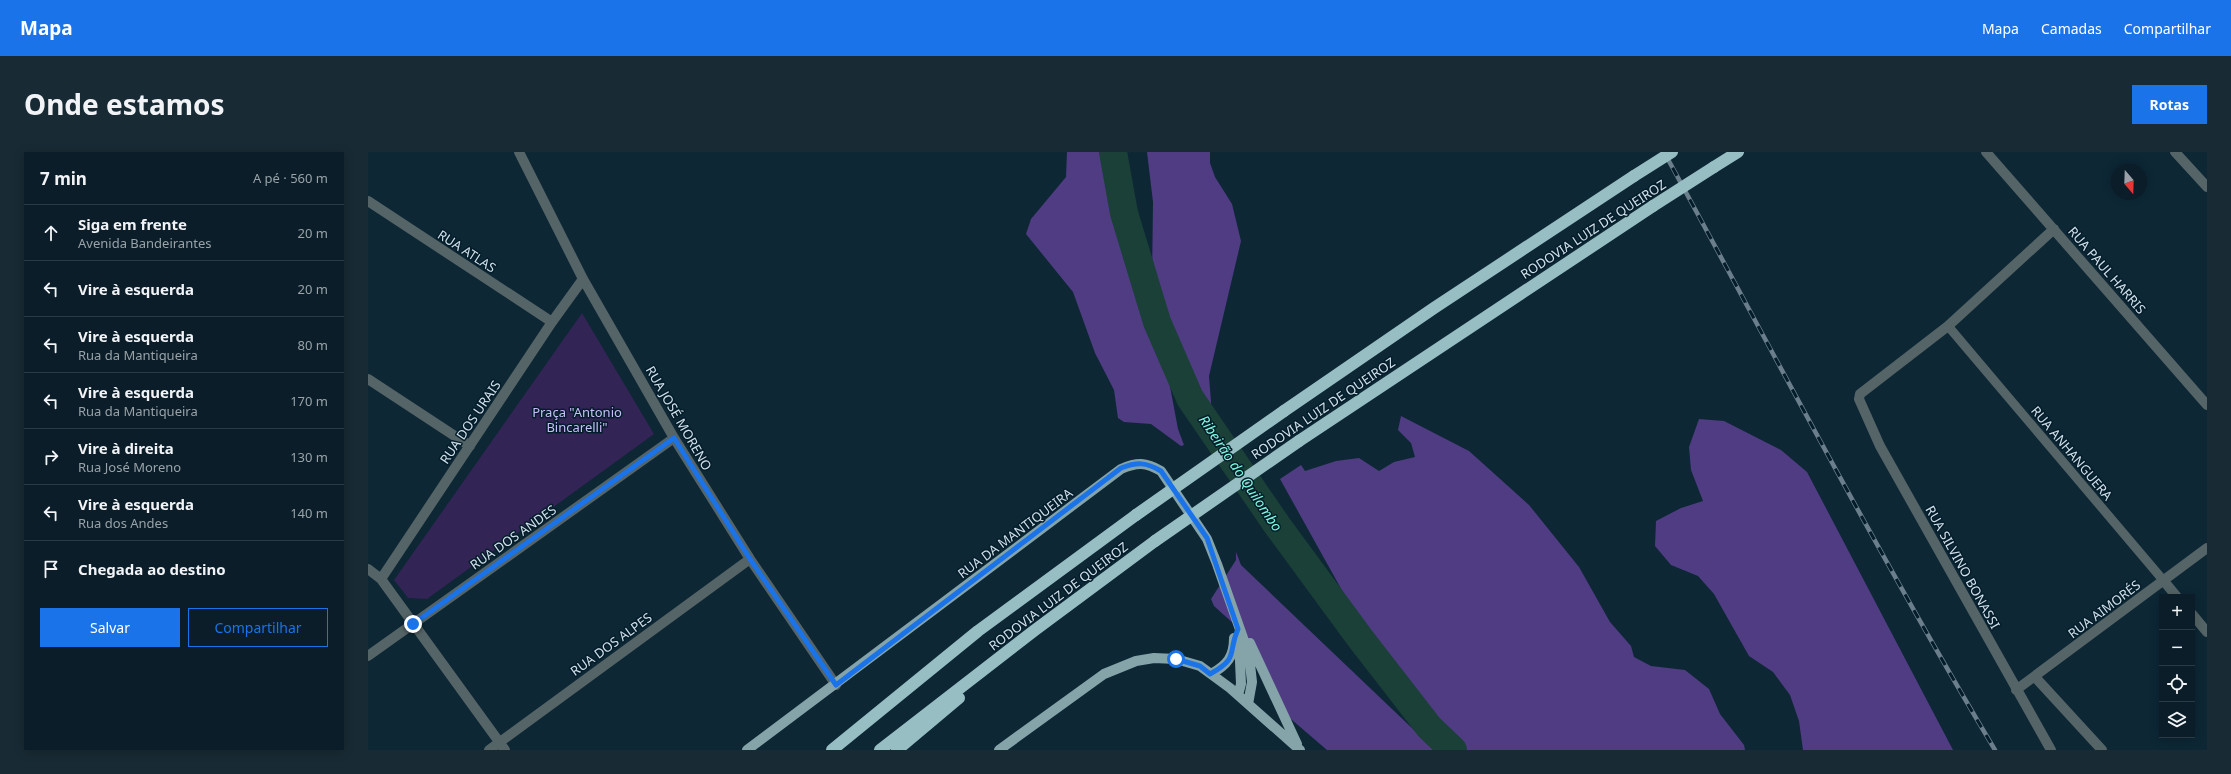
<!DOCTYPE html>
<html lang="pt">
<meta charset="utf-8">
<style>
:root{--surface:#0a1d28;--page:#182a34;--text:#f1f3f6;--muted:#99a2a8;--line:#2a3b45;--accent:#1a73e8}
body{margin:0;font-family:"Noto Sans",sans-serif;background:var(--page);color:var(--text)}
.controls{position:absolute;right:12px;bottom:12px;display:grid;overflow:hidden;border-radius:0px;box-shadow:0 2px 10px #0003}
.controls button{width:36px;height:36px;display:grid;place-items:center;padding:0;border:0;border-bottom:1px solid var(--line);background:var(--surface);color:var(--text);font:20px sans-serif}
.compass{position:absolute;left:1743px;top:12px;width:36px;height:36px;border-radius:50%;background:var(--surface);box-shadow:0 2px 10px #0003;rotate:161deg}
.stop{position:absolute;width:12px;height:12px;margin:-9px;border:3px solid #1a73e8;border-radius:50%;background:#fff}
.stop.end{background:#1a73e8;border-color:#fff;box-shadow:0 1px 4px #0008}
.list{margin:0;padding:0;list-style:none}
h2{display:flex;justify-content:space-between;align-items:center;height:52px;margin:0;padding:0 16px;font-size:17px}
h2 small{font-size:13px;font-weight:400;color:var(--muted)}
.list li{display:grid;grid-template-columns:26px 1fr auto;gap:12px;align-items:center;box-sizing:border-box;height:56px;padding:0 16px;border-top:1px solid var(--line)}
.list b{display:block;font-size:15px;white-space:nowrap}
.list p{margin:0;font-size:13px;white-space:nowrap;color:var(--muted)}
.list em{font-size:13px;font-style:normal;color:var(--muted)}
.actions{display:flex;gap:8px;padding:12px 16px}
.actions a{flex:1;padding:9px 0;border:1px solid var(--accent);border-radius:0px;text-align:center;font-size:14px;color:var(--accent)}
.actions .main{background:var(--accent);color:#fff}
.icon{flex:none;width:22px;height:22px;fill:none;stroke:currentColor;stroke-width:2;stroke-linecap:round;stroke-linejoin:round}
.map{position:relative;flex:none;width:1839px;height:598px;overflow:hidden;border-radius:0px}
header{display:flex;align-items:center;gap:24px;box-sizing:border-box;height:56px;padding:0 20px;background:var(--accent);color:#fff}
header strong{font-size:19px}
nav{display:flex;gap:22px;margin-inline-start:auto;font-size:14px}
.intro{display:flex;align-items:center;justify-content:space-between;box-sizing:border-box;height:96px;padding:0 24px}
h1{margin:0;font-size:28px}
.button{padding:10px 18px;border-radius:0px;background:var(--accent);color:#fff;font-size:14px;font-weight:700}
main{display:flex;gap:24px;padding:0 24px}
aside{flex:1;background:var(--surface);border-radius:0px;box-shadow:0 2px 10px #0003}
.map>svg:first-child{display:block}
</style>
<header>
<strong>Mapa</strong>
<nav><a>Mapa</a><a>Camadas</a><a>Compartilhar</a></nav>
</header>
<div class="intro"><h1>Onde estamos</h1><a class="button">Rotas</a></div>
<main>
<aside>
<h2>7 min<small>A pé · 560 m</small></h2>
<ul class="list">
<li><svg class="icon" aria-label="ahead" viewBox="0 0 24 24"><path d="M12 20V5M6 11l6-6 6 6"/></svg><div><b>Siga em frente</b><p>Avenida Bandeirantes</p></div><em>20 m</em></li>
<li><svg class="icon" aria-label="left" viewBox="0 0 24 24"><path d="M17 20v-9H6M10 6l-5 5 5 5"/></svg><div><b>Vire à esquerda</b></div><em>20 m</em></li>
<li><svg class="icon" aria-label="left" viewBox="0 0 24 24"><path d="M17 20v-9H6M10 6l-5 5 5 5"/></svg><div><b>Vire à esquerda</b><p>Rua da Mantiqueira</p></div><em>80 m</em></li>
<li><svg class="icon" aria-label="left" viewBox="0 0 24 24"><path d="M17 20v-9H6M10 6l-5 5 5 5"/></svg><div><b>Vire à esquerda</b><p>Rua da Mantiqueira</p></div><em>170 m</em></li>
<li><svg class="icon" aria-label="right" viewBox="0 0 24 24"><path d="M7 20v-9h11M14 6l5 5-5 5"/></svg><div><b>Vire à direita</b><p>Rua José Moreno</p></div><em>130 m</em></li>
<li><svg class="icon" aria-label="left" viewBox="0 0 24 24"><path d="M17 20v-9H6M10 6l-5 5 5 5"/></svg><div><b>Vire à esquerda</b><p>Rua dos Andes</p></div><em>140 m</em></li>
<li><svg class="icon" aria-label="arrive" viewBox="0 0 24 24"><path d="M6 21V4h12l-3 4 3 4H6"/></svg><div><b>Chegada ao destino</b></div></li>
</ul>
<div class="actions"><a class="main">Salvar</a><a>Compartilhar</a></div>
</aside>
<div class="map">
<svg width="1839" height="598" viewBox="0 0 1839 598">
<rect width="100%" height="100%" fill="#0d2735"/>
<path fill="#322454" d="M214 161 286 282 59 447 40 446 26 428Z"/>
<path fill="#503c83" d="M699 0H758L810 277 816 293 813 294 783 272 756 270 750 266 746 238 727 201 705 140 658 82 663 67 698 25Z
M779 0H842V11L847 25 864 52 873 89 841 224 844 263 841 269 827 251 814 224 790 152 784 128 785 50Z
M1033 264 1101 299 1161 353 1211 415 1242 470 1263 494 1266 505 1283 514 1317 518 1341 537 1352 562 1376 593 1377 598H1086L1026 542 1009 519 994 490 981 451 912 327 933 313 937 319 968 309 991 306 1011 319 1026 310 1047 305 1043 291 1030 278Z
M1331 267 1356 269 1413 298 1439 320 1585 598H1435L1431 569 1422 543 1405 520 1381 504 1346 442 1330 424 1303 413 1287 394 1288 369 1313 356 1335 349 1323 318 1321 295Z
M868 400 873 413 1067 598H959L917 562 877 482 846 454 843 447 868 408Z"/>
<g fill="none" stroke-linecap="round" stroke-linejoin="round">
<path stroke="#1a4038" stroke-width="28" d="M745 0 756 61 789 170 822 246 909 373 992 486 1061 575 1085 598"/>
<path stroke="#556466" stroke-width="9" d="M1580 174 1795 428"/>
<path stroke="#556466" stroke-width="10" d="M151 0 215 127 306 286 382 407 468 533
M1618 0 1839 253
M1807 0 1839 35
M0 49 184 170
M0 227 102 294
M0 417 13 427 137 598
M13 427 184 170 215 127
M1795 428 1809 445
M1824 462 1839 480
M0 504 306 286
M1667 525 1734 598
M1648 538 1839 396
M121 598 382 407
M1683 598 1512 294 1491 247 1492 242 1580 174 1686 77"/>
<path stroke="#85a4a9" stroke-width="10" d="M882 491 929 592
M843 522C859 513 866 505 866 486
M870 543 873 532 871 487
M379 598 753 317C769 310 778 310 793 319L839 387 849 412 881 503 884 530 880 552
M631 598 736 522 768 509 786 506 808 507 832 514 862 536 932 598"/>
<path stroke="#97bec3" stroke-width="12" d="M1346 15 1370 0
M916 259 1066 156 1266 24
M931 289 1285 54
M464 598 610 479 768 363
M512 598 667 478 787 389
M529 598 591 546"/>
<defs>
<path id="rail" d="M1296 0C1405 200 1510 402 1627 598"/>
</defs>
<use href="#rail" stroke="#6a7f8b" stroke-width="4.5"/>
<use href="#rail" stroke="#041d2b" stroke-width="3" stroke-dasharray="9" stroke-linecap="butt"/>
<path stroke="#97bec3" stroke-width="12" d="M1266 24 1304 0
M1285 54 1346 15
M768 363 916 259
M787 389 931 289"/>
</g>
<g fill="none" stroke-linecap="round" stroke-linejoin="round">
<path stroke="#1a73e8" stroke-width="5" d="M45 472 306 286 382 407 468 533 753 316C769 310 778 310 793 319L839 386 870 477C859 501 872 506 842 522L832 514 808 507"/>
</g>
<g text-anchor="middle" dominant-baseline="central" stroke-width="3" stroke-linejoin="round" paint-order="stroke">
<g font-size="13" fill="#d2e1eb" stroke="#041d2b">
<text transform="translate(1225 77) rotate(-33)">RODOVIA LUIZ DE QUEIROZ</text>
<text transform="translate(99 99) rotate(33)">RUA ATLAS</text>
<text transform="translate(1739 118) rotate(49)">RUA PAUL HARRIS</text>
<text transform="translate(955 256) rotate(-34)">RODOVIA LUIZ DE QUEIROZ</text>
<text transform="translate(311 266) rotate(60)">RUA JOSÉ MORENO</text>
<text transform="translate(102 270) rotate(-56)">RUA DOS URAIS</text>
<text transform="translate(1704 301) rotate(50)">RUA ANHANGUERA</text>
<text transform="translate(647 381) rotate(-37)">RUA DA MANTIQUEIRA</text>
<text transform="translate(145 385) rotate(-35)">RUA DOS ANDES</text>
<text transform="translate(1595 415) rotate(61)">RUA SILVINO BONASSI</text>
<text transform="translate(690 444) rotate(-37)">RODOVIA LUIZ DE QUEIROZ</text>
<text transform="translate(1736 457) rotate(-37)">RUA AIMORÉS</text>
<text transform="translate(243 492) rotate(-36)">RUA DOS ALPES</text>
</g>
<g font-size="13" fill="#c9bdfb" stroke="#041d2b">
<text x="209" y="260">Praça "Antonio<tspan x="209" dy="15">Bincarelli"</tspan></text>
</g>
<g font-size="14" font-style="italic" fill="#82fbe1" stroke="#041d2b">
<text transform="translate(873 321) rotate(56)">Ribeirão do Quilombo</text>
</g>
</g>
</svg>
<div class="controls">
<button>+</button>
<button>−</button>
<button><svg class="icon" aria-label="locate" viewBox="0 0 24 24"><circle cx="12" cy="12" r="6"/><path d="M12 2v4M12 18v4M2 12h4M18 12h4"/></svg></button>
<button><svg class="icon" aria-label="layers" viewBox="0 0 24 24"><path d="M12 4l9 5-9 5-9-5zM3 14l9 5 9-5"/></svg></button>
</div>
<svg class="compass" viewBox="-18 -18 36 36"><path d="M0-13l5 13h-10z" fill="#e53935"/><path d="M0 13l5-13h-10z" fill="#99a2a8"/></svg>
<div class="stop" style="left:808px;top:507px"></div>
<div class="stop end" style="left:45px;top:472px"></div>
</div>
</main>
